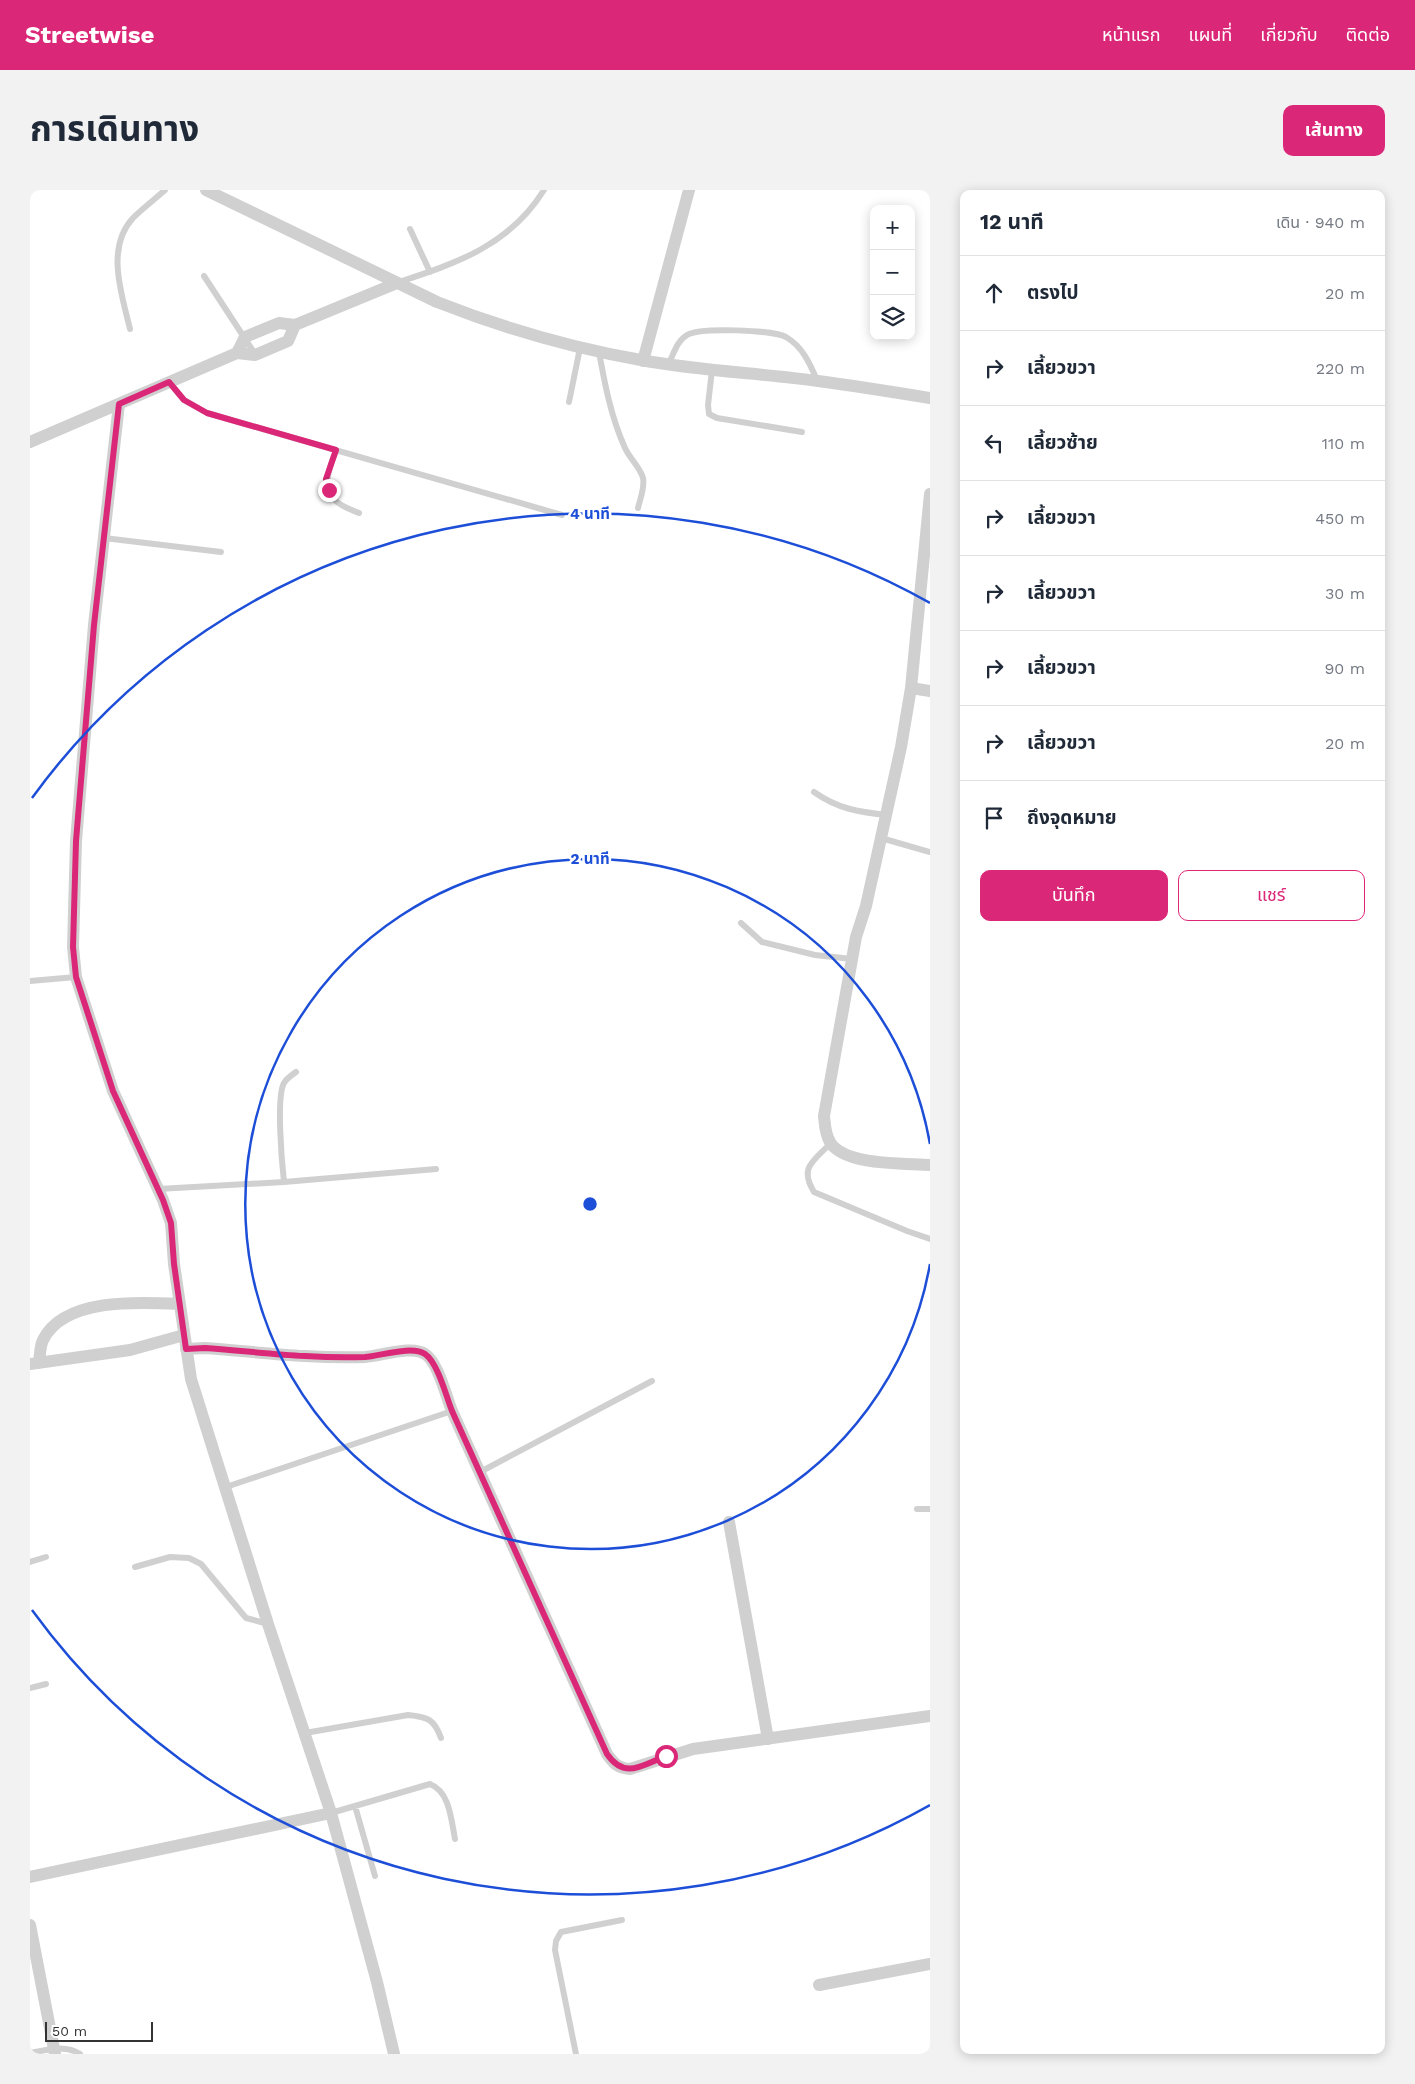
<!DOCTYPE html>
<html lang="th">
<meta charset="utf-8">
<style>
:root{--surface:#fff;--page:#f2f2f3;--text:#1f2937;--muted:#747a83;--line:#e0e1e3;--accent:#db2777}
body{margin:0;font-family:"Work Sans","Noto Sans Thai",sans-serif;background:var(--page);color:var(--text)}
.controls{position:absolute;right:15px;top:15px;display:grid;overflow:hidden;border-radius:10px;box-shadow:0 2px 12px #0003}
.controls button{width:45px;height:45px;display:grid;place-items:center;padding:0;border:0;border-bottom:1px solid var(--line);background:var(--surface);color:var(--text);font:25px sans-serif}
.scale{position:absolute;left:15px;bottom:12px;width:108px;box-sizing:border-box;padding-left:5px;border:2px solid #333;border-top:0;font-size:14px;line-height:18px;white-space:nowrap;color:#333;-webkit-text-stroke:4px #fff;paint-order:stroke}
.stop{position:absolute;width:15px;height:15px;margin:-11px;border:4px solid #db2777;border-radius:50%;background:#fff}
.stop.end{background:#db2777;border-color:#fff;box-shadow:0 1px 5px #0008}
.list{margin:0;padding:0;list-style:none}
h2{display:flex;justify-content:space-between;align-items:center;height:65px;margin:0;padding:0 20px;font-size:21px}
h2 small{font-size:16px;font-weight:400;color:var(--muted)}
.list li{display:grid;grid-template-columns:32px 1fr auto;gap:15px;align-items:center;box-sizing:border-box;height:75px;padding:0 20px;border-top:1px solid var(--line)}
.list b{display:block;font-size:19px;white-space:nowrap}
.list em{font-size:16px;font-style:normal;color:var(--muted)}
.actions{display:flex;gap:10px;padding:15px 20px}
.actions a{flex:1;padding:11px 0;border:1px solid var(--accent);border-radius:10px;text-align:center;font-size:18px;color:var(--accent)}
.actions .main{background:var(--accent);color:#fff}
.icon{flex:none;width:28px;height:28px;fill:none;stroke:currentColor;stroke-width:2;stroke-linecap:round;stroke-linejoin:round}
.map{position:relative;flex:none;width:900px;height:1864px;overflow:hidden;border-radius:10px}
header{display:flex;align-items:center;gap:30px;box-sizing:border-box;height:70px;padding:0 25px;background:var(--accent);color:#fff}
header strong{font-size:24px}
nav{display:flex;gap:28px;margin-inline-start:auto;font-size:18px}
.intro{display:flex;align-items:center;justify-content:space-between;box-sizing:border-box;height:120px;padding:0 30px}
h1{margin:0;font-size:35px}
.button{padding:12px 22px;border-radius:10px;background:var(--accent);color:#fff;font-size:18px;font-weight:700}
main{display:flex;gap:30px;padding:0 30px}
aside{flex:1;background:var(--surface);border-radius:10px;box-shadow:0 2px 12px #0003}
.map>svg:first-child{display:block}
</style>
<header>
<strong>Streetwise</strong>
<nav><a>หน้าแรก</a><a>แผนที่</a><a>เกี่ยวกับ</a><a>ติดต่อ</a></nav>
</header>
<div class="intro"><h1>การเดินทาง</h1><a class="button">เส้นทาง</a></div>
<main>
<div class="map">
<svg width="900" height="1864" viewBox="0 0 900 1864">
<rect width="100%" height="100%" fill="#fff"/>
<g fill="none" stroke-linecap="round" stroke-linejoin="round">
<path stroke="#d0d0d0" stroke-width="6" d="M380 39 400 82
M174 86 225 164
M369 92C427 73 480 55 514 0
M100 139C92 105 75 58 103 28 113 18 125 9 135 0
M569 162C575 195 581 227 595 258 600 269 610 277 613 288 615 298 610 309 608 318
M639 173C644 163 647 151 657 145 670 137 743 140 756 147 773 157 780 174 787 190
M682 180 678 215 679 224 687 228 772 242
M139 192 154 210 177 223 532 325
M539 212 550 158
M306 260C300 277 290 298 307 312 313 317 322 320 329 323
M74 348 191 362
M784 602C808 619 829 622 857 625
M851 648 900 662
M711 733 732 752 785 765 822 769
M0 791 46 787
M800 954C783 971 769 978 784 1002L877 1041 900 1049
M254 992C252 974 246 907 254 893 256 889 262 885 266 882
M128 999 254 992 406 979
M450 1282 622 1191
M196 1297 422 1221
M887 1319H900
M0 1372 16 1367
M105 1377 140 1367 159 1368 171 1374 216 1428 238 1434
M0 1498 16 1494
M275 1543 378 1525C398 1527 404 1529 411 1548
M325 1616 345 1686
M301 1623 400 1594C420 1602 421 1629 425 1649
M0 1863C17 1860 35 1854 50 1864
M546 1864 525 1760 526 1751 531 1742 592 1730"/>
<path stroke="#d0d0d0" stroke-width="12" d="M176 0 407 112C473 138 542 158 611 170 670 181 729 183 788 191 825 196 863 202 900 208
M207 163 215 147 249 133 265 135 367 93
M613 171 659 0
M89 214 64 435 46 651 43 757 46 787 83 901 133 1010 141 1033 144 1074 161 1189 238 1434 301 1623 347 1792 364 1864
M0 252 207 163 225 165 258 151 265 135
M900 304 881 498 871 557 836 716 826 747 794 926C795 935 795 944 800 952 814 976 875 973 900 975
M881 498 900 501
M156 1159 175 1158C228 1162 282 1169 335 1167 351 1166 382 1155 395 1164 408 1172 416 1206 422 1221L577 1564C584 1574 588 1578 600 1579L663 1559 900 1526
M9 1173C10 1165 10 1156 13 1150 34 1107 111 1112 150 1114
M0 1174 100 1160 154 1145
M699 1332 738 1549
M0 1687 301 1623
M0 1735 25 1864
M789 1795 900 1774"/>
</g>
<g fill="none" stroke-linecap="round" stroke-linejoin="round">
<path stroke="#db2777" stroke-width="6" d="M299 300 296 289 306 260 177 223 154 210 139 192 89 214 64 435 46 651 43 757 46 787 83 901 133 1010 141 1033 144 1074 156 1159 175 1158C228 1162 282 1169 335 1167 350 1166 382 1155 395 1164 408 1173 416 1206 422 1221L577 1564C595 1590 612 1575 636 1566"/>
</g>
<g fill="none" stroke="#1d4ed8" stroke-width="2.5">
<path d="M900 1074A345 345 0 1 1 900 954"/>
<path d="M900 1615A690 690 0 0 1 2 1420M2 608A690 690 0 0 1 900 413"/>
</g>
<circle cx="560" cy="1014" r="8" fill="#1d4ed8" stroke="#fff" stroke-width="2.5"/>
<g font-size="15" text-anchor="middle" font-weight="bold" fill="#1d4ed8" stroke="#fff" stroke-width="5" stroke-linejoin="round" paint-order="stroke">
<text x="560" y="329">4 นาที</text>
<text x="560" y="674">2 นาที</text>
</g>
</svg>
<div class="controls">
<button>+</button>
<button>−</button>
<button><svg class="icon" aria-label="layers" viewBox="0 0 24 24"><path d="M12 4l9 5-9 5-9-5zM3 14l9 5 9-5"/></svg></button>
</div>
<div class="scale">50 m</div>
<div class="stop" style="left:636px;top:1566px"></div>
<div class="stop end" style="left:299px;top:300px"></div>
</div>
<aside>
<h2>12 นาที<small>เดิน · 940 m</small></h2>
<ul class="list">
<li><svg class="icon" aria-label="ahead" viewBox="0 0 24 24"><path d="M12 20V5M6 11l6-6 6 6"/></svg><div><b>ตรงไป</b></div><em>20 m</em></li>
<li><svg class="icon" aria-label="right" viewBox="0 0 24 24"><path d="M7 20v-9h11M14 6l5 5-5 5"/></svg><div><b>เลี้ยวขวา</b></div><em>220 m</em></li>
<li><svg class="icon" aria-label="left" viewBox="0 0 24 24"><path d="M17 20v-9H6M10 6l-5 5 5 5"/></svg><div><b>เลี้ยวซ้าย</b></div><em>110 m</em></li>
<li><svg class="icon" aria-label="right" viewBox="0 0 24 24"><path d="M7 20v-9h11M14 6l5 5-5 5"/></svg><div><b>เลี้ยวขวา</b></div><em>450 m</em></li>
<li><svg class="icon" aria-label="right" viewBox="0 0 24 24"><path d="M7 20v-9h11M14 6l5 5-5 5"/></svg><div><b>เลี้ยวขวา</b></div><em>30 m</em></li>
<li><svg class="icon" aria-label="right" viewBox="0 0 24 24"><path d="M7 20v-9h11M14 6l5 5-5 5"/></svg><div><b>เลี้ยวขวา</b></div><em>90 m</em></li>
<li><svg class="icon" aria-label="right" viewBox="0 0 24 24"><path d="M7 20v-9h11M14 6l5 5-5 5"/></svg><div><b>เลี้ยวขวา</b></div><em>20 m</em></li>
<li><svg class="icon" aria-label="arrive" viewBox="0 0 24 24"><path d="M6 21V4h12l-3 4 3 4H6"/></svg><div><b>ถึงจุดหมาย</b></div></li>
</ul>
<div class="actions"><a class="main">บันทึก</a><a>แชร์</a></div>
</aside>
</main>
